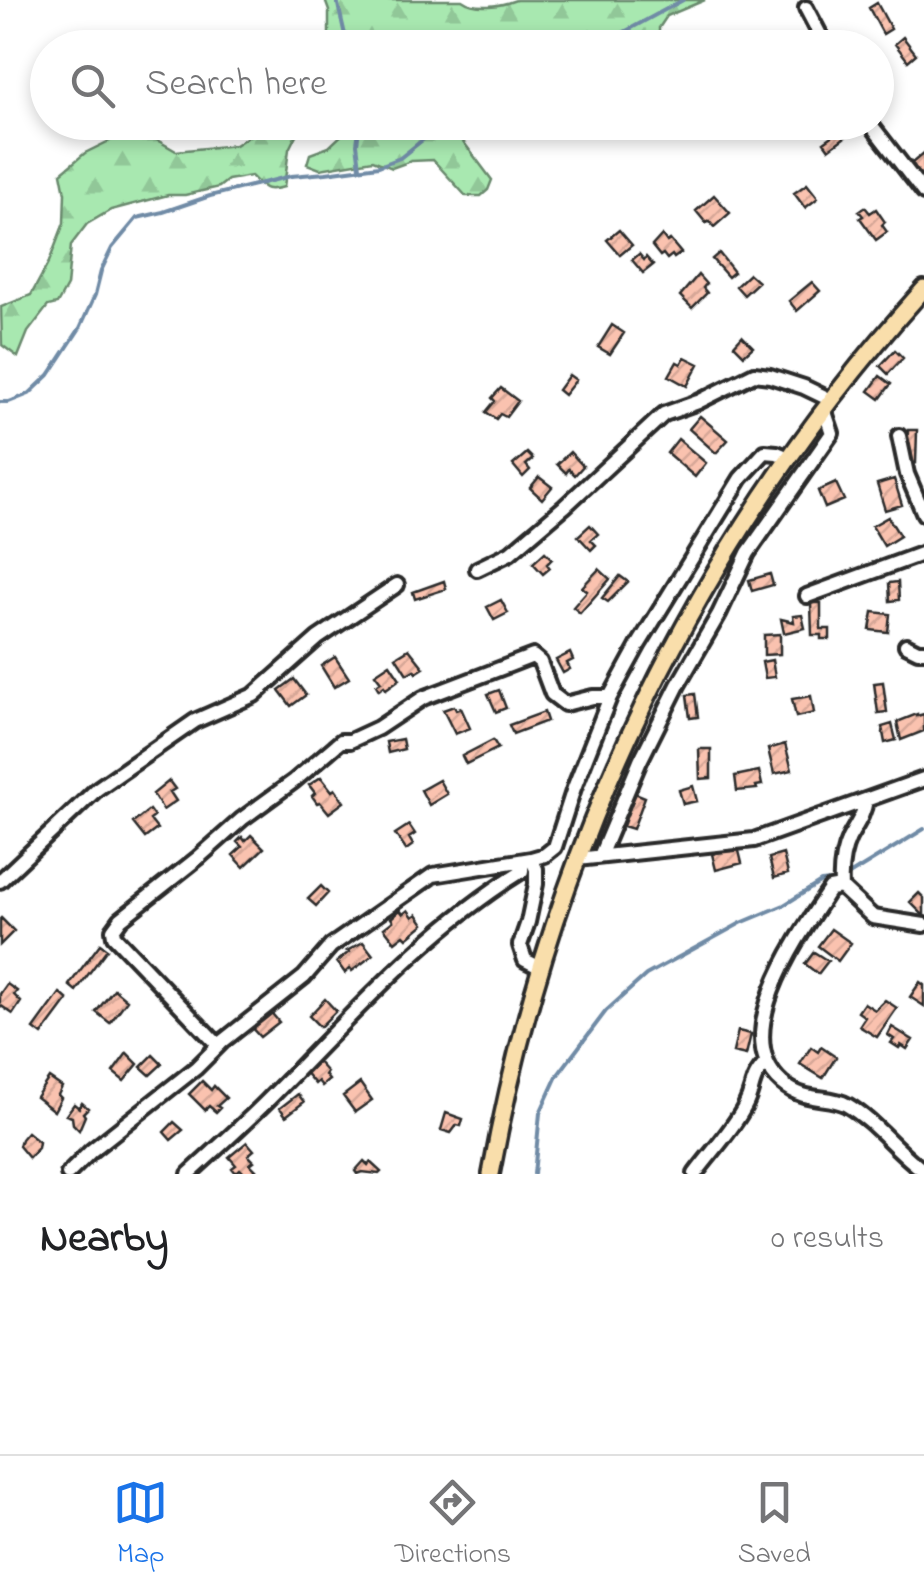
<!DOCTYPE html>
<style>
:root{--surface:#fff;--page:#f2f2f2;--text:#202124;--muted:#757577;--line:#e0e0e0;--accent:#1a73e8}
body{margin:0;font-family:"Indie Flower",sans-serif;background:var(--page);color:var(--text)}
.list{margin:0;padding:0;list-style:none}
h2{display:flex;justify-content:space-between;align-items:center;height:130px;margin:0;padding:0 40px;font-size:42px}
h2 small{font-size:32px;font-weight:400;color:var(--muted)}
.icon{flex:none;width:55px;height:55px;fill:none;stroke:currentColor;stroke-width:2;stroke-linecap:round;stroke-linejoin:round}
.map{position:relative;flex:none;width:924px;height:1174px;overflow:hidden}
.search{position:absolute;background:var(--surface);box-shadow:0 5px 15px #0003;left:30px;right:30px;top:30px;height:110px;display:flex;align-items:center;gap:25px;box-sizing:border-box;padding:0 35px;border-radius:55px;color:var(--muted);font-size:38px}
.sheet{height:280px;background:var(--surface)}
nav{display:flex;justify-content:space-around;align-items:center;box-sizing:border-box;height:140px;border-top:2px solid var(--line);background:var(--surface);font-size:28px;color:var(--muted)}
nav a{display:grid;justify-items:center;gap:5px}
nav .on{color:var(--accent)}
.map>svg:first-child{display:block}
</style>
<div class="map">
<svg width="924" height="1174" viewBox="0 0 924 1174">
<defs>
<pattern id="forest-firs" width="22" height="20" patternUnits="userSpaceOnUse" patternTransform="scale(2.5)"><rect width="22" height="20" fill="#a8e8b0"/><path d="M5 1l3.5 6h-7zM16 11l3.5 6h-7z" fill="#91c798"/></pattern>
<pattern id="building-hatch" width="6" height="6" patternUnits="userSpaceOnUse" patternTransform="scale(2.5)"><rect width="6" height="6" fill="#fac2af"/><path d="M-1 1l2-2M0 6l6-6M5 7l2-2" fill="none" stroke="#d6a797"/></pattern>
</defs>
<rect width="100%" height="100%" fill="#fff"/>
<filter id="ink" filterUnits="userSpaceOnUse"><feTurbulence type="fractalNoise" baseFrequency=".01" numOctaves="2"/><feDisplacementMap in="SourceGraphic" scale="20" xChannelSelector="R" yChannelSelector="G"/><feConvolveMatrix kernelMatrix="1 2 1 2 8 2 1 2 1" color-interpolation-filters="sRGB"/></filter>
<g filter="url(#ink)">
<path fill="url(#forest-firs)" stroke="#6a8a6e" stroke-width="2.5" d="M325 0H462C476 10 501 6 516 0H705L667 16 659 28V47L329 48V11Z
M271 122 302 123 289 149 284 187C265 192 265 189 251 176L228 180 219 187 185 195H168L111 210 87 224 71 245 67 286 57 304 48 306 28 332 18 357 2 345 1 307 31 295 49 262 64 223 65 193 61 173 85 153 136 128 176 151 235 145Z
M341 123H461L462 140 492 180 488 190 481 196H466L433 160 411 161 392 168 373 160 320 169 307 164 310 154 329 147 347 130Z"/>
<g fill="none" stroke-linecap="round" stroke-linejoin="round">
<path stroke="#708ba6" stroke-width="4" d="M337 0 348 48
M595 48 683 0
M360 167 357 144 360 122
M0 402H9L29 394 49 375 80 328 95 295 101 271 112 248 137 218 163 212 210 196 291 176 326 173 379 166 400 158 445 122
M534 1174 540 1113 557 1076 606 1011 646 975 741 923 784 905 821 882 841 880 924 829"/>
</g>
<path fill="url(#building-hatch)" stroke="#2b2b2b" stroke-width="2.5" d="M877 3 891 29 883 34 869 8Z
M903 37 916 54 908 61 895 44Z
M852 122H857L860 126 829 149 824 142Z
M924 153V178L922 175 919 178 912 168 914 166 912 163Z
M807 184 818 198 805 208 794 193Z
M714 195 730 213 714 227 709 221 706 223 696 211Z
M865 207 870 213 876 209 885 222 882 225 887 232 876 240 860 218 863 216 859 211Z
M619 230 632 245 620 255 607 240Z
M662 235 667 242 670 240 681 253 674 258 672 255 667 259 663 254 660 256 652 246Z
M719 253 734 272 728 277 712 259Z
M639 254 644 260 646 257 653 265 643 273 632 260Z
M749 274 758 282 744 295 736 286Z
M698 275 706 284 703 288 707 293 692 308 680 296Z
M812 282 820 291 797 311 789 301Z
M612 325 624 333 610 354 598 347Z
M742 336 753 347 744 355 734 345Z
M895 350 903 358 888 374 880 366Z
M685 357 699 364 687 386 669 376 677 362 681 364Z
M569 375 576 380 564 395 558 390Z
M880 376 891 384 880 399 869 391Z
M501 388 518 401 506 417 500 414 496 419 486 412 495 401 492 398Z
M700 416 728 440 716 453 689 429Z
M908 430H917L916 463 907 462Z
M678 439 706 463 695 477 667 453Z
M570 452 583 466 575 475 569 469 566 473 557 464Z
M527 453 533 459 526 465 530 470 523 477 513 465Z
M539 477 552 487 542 499 530 488Z
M894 479 902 505 885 510 877 484Z
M836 483 844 500 825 508 818 491Z
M888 517 900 536 884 546 872 526Z
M590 525 598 534 591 540 596 545 591 550 578 536Z
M545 552 552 559 547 564 550 568 543 574 533 563Z
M599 569 610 579 580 613 573 607 587 591 582 587Z
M770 574 773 585 752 591 749 580Z
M620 576 628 582 608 602 602 598Z
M444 581 446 589 415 599 413 592Z
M898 582 899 600 890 601 889 583Z
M501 600 508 613 494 620 487 607Z
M811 603H821V629H830V639H821V635H812Z
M873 612 890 614 888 632 870 630Z
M802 615 805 628 784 633 781 619 794 622 793 616Z
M780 634V654L764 655V635Z
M409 649 424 668 416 673 414 670 407 674 396 657Z
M570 653 573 660 567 663 570 669 563 673 556 660Z
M335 657 349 678 334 687 321 666Z
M772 660 775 677 765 678 762 662Z
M390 664 400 679 386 689 384 686 379 690 376 685 381 682 375 674Z
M294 679 306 695 291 706 279 690Z
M883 682 887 712 878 713 874 683Z
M499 690 506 708 496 712 488 694Z
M695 694 698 717 690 718 687 695Z
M811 696 814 713 796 717 792 699Z
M454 706 456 710 461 708 470 728 455 734 443 710Z
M544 712 547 721 513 734 509 725Z
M917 714V716L924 714V731L901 740 897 722Z
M892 724 896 740 885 743 882 727Z
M402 739 404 749 388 753 386 742Z
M493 740 498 748 466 764 462 756Z
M785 744 792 770 774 774 768 749Z
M699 749H711V778L700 779Z
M759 771 762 785 756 786 757 789 737 791 735 776Z
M321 777 332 791 335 789 344 802 329 813 320 802 317 803 312 796 315 793 309 785Z
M439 780 447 794 429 805 421 790Z
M169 781 175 789 170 792 176 801 163 810 153 794Z
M693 786 697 801 683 804 679 790Z
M635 793 645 797 633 829 623 826Z
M149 810 154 817 150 820 157 829 145 838 133 823Z
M409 825 415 834 409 838 413 845 406 850 395 834Z
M251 835 264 848 244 867 233 855 242 847 237 842 242 837 245 841Z
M738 847 742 863 716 870 712 854Z
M783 854 788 874 774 878 769 858Z
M321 886 328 893 316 906 308 899Z
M919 893 924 898V916L910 902Z
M400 910 403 914 408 910 413 917 417 914 424 924 407 938 404 935 395 942 384 928 393 921 391 918Z
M1 918 14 931 0 945V919Z
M831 929 851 943 838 961 818 946Z
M363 942 373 955 352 971 350 968 345 973 337 962 349 952 347 951Z
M100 944 107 949 76 991 69 985Z
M814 952 828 961 818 974 805 964Z
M920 982 924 985V1006L910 997Z
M7 984 17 991 14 995 21 1002 13 1014 0 1005V994Z
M114 989 127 1000 110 1023 96 1012Z
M60 993 68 1000 42 1035 34 1029Z
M325 999 336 1011 320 1027 309 1016Z
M885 1000 897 1008 877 1037 859 1026 865 1017 858 1012 864 1003 875 1010Z
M269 1010 279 1022 260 1037 250 1026Z
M892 1027 913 1040 907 1049 901 1045 899 1048 891 1043 894 1039 888 1035Z
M738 1031 751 1034 746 1055 733 1052Z
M811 1047 818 1052 821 1047 836 1057 823 1078 800 1064Z
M127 1053 138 1064 124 1081 113 1072Z
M153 1055 162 1064 150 1075 141 1067Z
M316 1060 327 1072 325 1075 329 1080 322 1086 318 1081 315 1084 304 1071Z
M49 1078 62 1087 58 1095 61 1098 54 1111 36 1097Z
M202 1081 211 1090 214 1086 226 1098 217 1106 220 1108 216 1112 209 1106 205 1110 189 1094Z
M360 1083 372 1100 355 1112 343 1096Z
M298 1094 304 1102 286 1116 280 1108Z
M82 1103 88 1108 83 1113 85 1116 79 1130 73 1124 72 1117 66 1115 74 1104 79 1108Z
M446 1113 463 1119 461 1126 457 1125 451 1133 441 1130Z
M174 1122 183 1130 171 1140 164 1132Z
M27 1132 39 1142 38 1148 29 1158 19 1146 21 1139Z
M247 1142 254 1150 248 1155 254 1161 250 1164 256 1170 251 1174H245L240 1169 236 1173 232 1168 236 1165 229 1157Z
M364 1161 368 1165 370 1162 381 1172 379 1174 362 1172 357 1174 355 1171Z"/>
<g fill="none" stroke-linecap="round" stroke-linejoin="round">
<defs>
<path id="minor" d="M806 8 827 48
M869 122 924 193
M899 436 907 474 924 514
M477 569 510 553 564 507 664 414 698 402 754 374 770 376 804 387 831 400
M807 596 924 553
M906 645 918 651H924
M866 800C864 815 856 825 849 838 842 853 840 870 841 887L873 917 924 925
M600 856 640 761 678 685 719 614 748 553 832 433 824 409
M531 859 545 855 555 847 574 788 610 697 639 644 741 478 765 452 777 453 789 458
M577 859 754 840 924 779
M0 881 97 789 195 721 254 695 318 638 397 585
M841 887 830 889C800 934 727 1035 782 1083 807 1104 827 1094 847 1105 876 1122 897 1152 924 1171
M218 1045 114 936 113 930 121 919 198 858 242 819 294 781 341 741H350L378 728 423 698 533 656 540 662 552 694 565 704 593 697H610
M68 1174 91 1151 196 1068 223 1041 304 977 331 946 433 875 531 859 536 869V884L528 922 520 945 525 960 541 968
M189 1174C215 1150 242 1126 267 1101 348 1020 423 932 522 871V861
M695 1174C712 1151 732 1131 745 1106 755 1087 749 1080 767 1062"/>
<path id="major" d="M491 1174C551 843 699 538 924 289"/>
</defs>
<use href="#minor" stroke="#2b2b2b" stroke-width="20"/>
<use href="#major" stroke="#2b2b2b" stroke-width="22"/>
<use href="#minor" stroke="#fff" stroke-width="12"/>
<use href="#major" stroke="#f9deab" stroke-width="15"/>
</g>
</g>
</svg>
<div class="search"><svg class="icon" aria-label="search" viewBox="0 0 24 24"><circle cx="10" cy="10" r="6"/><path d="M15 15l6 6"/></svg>Search here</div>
</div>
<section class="sheet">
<h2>Nearby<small>0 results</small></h2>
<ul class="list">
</ul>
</section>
<nav>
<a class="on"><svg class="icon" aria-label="map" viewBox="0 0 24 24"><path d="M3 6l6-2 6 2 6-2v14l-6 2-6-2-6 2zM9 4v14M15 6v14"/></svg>Map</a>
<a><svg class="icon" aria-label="directions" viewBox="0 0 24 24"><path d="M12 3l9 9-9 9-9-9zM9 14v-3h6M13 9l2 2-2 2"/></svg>Directions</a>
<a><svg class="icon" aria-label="saved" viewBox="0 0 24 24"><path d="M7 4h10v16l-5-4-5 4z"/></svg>Saved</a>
</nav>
